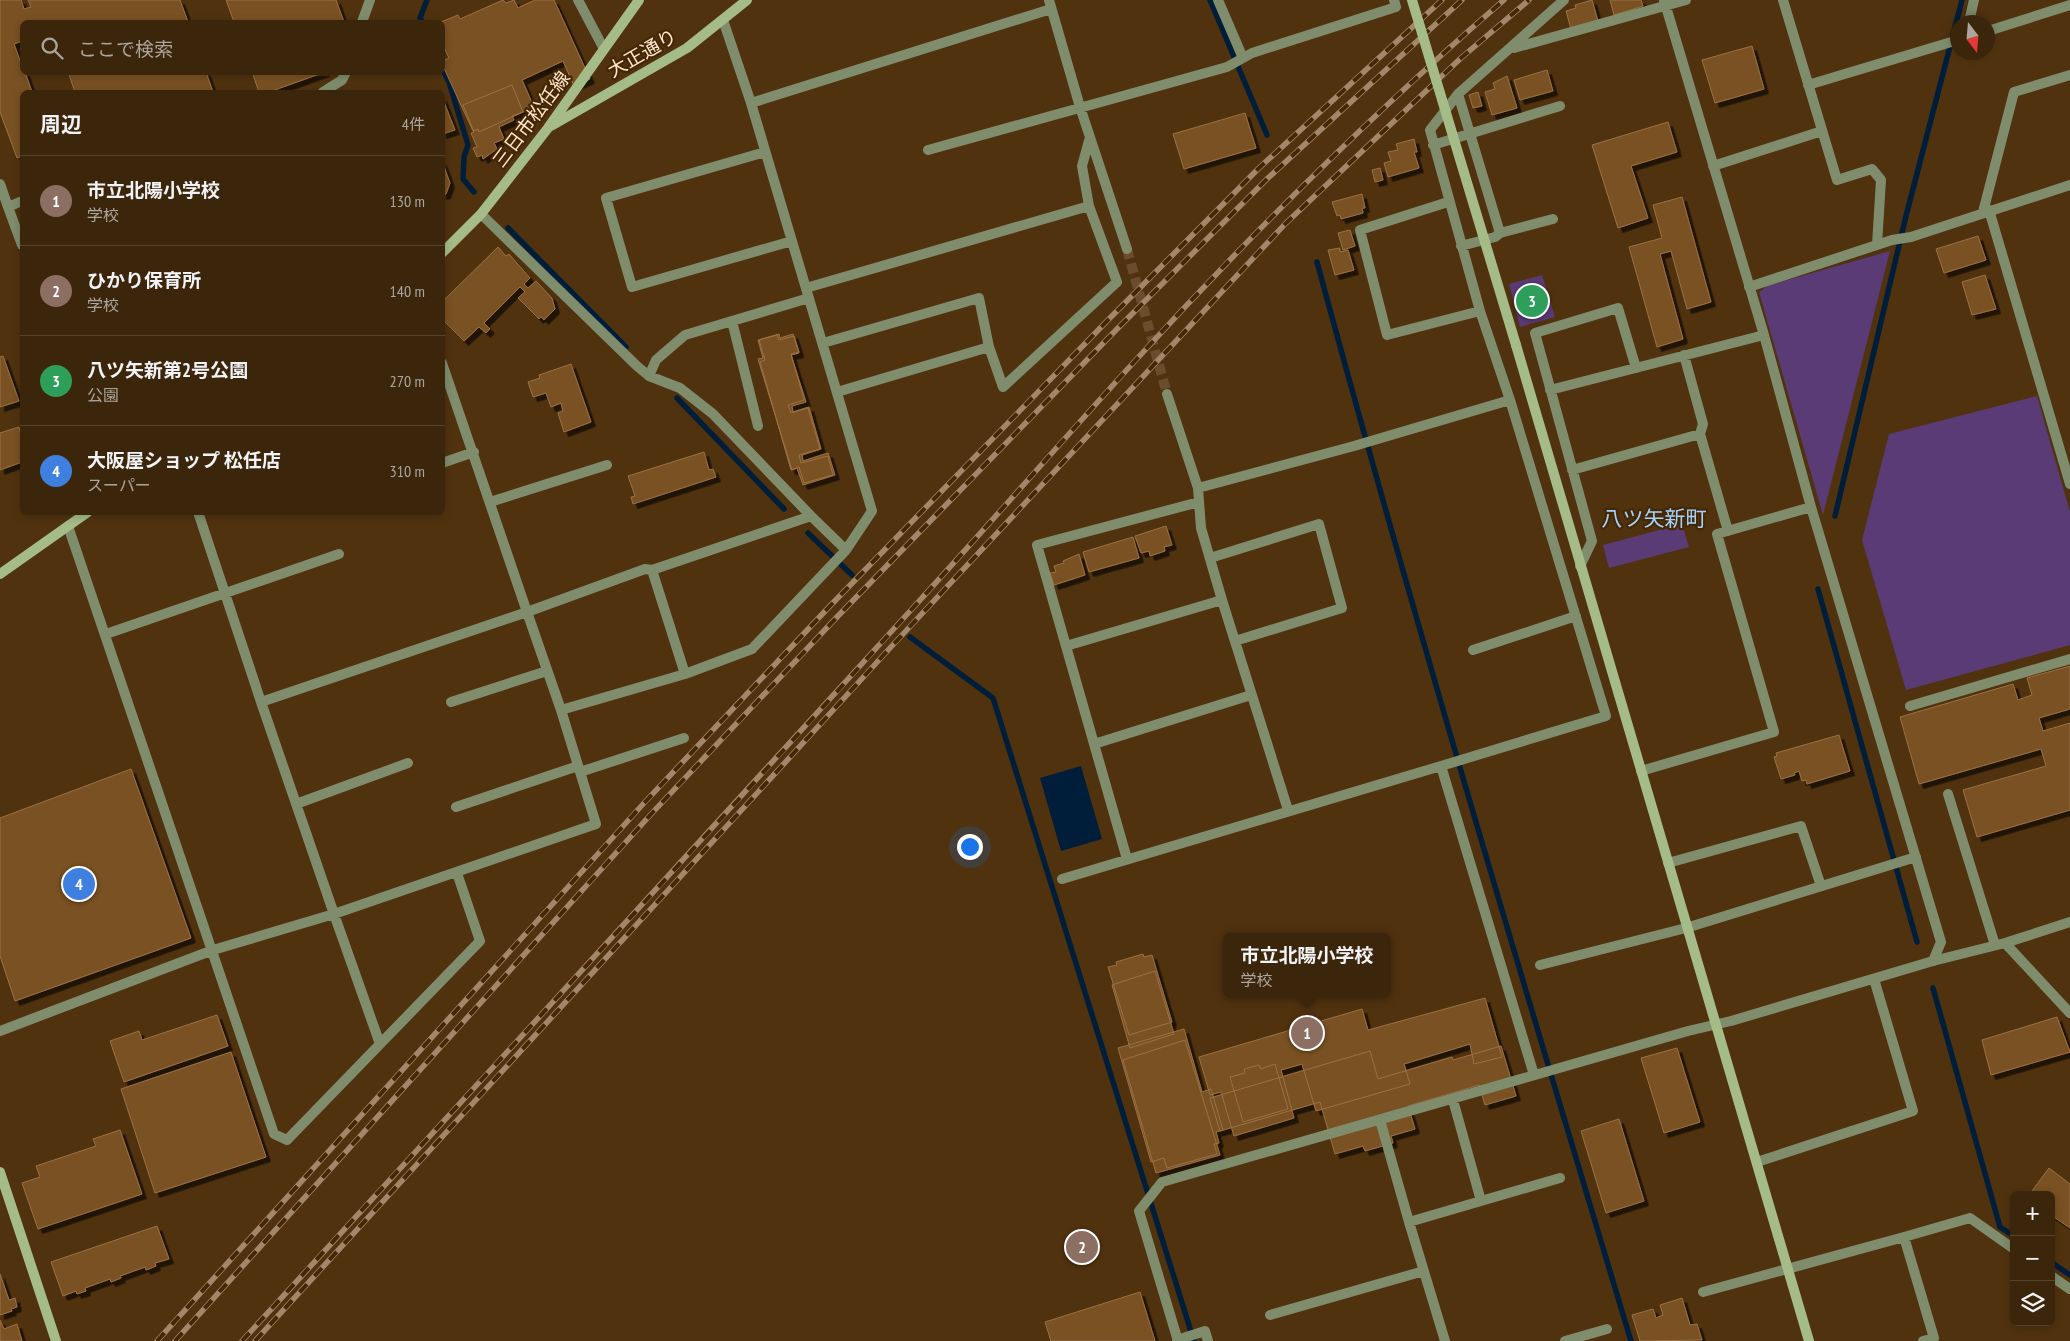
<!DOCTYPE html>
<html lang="ja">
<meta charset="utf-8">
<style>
:root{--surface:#3c260b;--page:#432e14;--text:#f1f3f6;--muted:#aca59d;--line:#55432c;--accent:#7dbef9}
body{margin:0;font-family:"PT Sans Narrow","Noto Sans JP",sans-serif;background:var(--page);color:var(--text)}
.controls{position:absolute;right:15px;bottom:15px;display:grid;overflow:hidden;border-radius:8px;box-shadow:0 2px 8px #0003}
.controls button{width:45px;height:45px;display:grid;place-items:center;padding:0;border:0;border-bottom:1px solid var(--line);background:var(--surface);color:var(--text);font:25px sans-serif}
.compass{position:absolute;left:1950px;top:15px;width:45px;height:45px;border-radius:50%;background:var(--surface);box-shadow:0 2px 8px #0003;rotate:164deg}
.you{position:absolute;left:969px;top:846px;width:18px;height:18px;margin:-12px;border:4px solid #fff;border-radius:50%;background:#1a73e8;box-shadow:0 0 0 8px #1a73e833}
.badge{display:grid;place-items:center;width:32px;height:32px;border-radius:50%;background:var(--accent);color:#fff;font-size:16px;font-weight:700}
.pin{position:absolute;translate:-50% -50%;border:2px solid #fff;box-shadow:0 1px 5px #0006}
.popup{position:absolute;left:1223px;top:933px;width:168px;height:65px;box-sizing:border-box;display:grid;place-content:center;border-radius:8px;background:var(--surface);filter:drop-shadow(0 1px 4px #0005);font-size:16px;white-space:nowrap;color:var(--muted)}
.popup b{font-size:19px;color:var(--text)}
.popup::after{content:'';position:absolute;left:50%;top:100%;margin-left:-10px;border:10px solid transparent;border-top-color:var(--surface)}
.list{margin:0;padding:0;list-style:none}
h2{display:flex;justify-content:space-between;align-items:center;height:65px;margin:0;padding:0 20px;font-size:21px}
h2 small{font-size:16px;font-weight:400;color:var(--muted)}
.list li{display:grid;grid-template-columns:32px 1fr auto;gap:15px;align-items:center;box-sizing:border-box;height:90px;padding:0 20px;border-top:1px solid var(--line)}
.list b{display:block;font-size:19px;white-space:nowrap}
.list p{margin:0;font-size:16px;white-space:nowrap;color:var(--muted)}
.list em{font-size:16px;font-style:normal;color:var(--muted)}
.icon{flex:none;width:28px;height:28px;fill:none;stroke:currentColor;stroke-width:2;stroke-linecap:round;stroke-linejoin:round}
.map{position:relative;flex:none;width:2070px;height:1341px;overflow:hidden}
.search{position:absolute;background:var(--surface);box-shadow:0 2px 8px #0003;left:20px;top:20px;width:425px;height:55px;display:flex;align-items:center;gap:12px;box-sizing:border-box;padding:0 18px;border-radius:8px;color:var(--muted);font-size:19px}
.panel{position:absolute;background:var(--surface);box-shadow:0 2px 8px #0003;left:20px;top:90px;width:425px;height:425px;border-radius:8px}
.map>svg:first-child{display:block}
</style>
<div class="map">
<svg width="2070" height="1341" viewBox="0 0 2070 1341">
<defs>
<filter id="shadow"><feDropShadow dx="4.5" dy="4.5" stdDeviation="0" flood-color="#0009"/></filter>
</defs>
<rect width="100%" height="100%" fill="#50320f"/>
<path fill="#5b3b76" d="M1890 251 1823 515 1759 292 1767 286Z
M1542 275 1555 317 1520 327 1509 284Z
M2037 396 2070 512V645L1906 690 1862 540 1889 434Z
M1682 524 1689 547 1609 568 1603 545Z"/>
<path fill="#001e3a" d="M1081 766 1102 839 1061 851 1040 778Z"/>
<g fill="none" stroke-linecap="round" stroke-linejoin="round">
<path stroke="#001e3a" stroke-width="5.5" d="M1210 0 1267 135
M422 22 420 18 427 0
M442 68 449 82 468 145 464 157 463 179 474 192
M508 228 626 347
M1317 262C1415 624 1523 982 1631 1341
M677 398 784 509
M1835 516 1906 216 1962 0
M808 533 852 575
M1818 589 1917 942
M910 637 993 698 1194 1341
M1933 988 2000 1227 2014 1236
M2051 1262 2070 1275"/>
</g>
<path fill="#795124" stroke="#9b7144" filter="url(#shadow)" d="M0 0H21L24 9 31 7 28 0H180L188 22H22V41L14 44 22 66V72H25L32 92H22V156L17 158 0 112Z
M226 0H336L344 22H234Z
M503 0 506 3 514 0 518 8 535 0H554L590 79 574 86 563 61 522 80 534 107 479 132 478 129 473 131 442 64V61L449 58 442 43 441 22 458 15 460 19Z
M1592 0 1598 21 1571 29 1566 11 1576 8 1575 5Z
M1610 0H1641L1643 6 1614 15Z
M1752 46 1764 89 1715 103 1702 60Z
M1547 70 1553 91 1520 100 1514 80Z
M68 72H206L213 92H75Z
M252 72H325L269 92H259Z
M1507 76 1517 108 1492 115 1485 92 1495 89 1493 83Z
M512 85 523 112 512 116 514 120 499 127 504 139 494 143 497 149 483 159 482 155 477 157 473 148 477 147 471 133 474 132 463 105Z
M1478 92 1482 106 1473 108 1469 95Z
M442 97 455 130 442 134Z
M1245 113 1256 148 1184 169 1173 134Z
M1668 122 1677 152 1631 166 1648 218 1618 228 1592 145Z
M1414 139 1417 152H1414L1419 168 1388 177 1384 163 1391 161 1388 152 1398 150 1396 144Z
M442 161 450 183 446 194 442 195Z
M1380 168 1383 180 1375 182 1372 170Z
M1362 194 1365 208H1362L1363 213 1341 219 1340 215 1337 216 1332 202Z
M1682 197 1711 302 1687 309 1671 251 1660 254 1683 339 1657 347 1629 247 1662 238 1653 205Z
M1350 230 1355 246 1343 250 1338 233Z
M1978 236 1986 260 1944 273 1936 249Z
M498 247 506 256 509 254 530 278 524 284 528 288 536 281 552 298 555 309 544 320 541 317 539 319 518 298 525 292 520 287 484 323 490 329 486 333 479 327 464 341 444 321 442 302Z
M1340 248V252L1348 250 1354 270 1335 275 1328 250Z
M1985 275 1996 309 1972 315 1962 282Z
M779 334 780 338 793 334 799 353 791 355 806 402 792 406 793 412 809 407 821 449 802 455 803 461 828 453 835 475 803 485 797 468 792 470 758 359 763 358 758 340Z
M777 335 779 340 794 336 799 352 791 354 804 400 788 405 791 413 808 408 820 449 799 455 801 463 828 456 833 475 804 483 799 467 791 470 760 362 765 360 759 340Z
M3 356 19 401 0 407V357Z
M571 364 591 422 564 432 558 413 563 411 561 403 551 407 546 393 533 397 528 382 540 378 539 375Z
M19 427 22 440V462L0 470V433Z
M704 452 709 470 713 469 716 477 633 504 631 497 635 496 628 476Z
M1166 526 1172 545 1164 547 1165 551 1150 556 1149 551 1141 553 1135 536Z
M1133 537 1139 558 1089 572 1083 552Z
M1079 554 1085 575 1054 585 1050 573 1056 572 1054 566 1064 563 1063 561Z
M2070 666V709L2039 718 2043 731 2070 723V810L1977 837 1963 790 2046 766 2041 749 1919 784 1900 717 2013 684 2018 700 2032 695 2027 678Z
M1839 735 1850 771 1807 784 1806 780 1802 781 1799 771 1794 773 1795 775 1781 779 1774 757 1777 756 1776 753Z
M131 769 191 938 15 1001 0 956V818Z
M1143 954 1144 957 1152 955 1172 1022 1129 1035 1108 967 1117 965 1116 962Z
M1155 971 1174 1034 1130 1048 1112 985Z
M1485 998 1502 1057 1474 1064 1470 1044 1404 1064 1410 1084 1316 1111 1302 1064 1281 1070 1294 1118 1234 1136 1221 1092 1210 1095 1199 1057 1362 1009 1368 1030Z
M217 1015 228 1046 124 1082 110 1041 139 1031 142 1040Z
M2057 1017 2070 1052 1991 1075 1982 1040Z
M1184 1029 1202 1092 1211 1089 1223 1130 1216 1132 1219 1143 1214 1144 1217 1154 1167 1168 1164 1158 1151 1162 1118 1048Z
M1185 1040 1220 1155 1156 1173 1123 1060Z
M1501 1046 1516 1096 1485 1105 1479 1085 1408 1106 1415 1129 1391 1136 1393 1143 1365 1151 1363 1146 1335 1154 1320 1102 1220 1131 1210 1098 1370 1051 1378 1079 1452 1057 1453 1060Z
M1677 1048 1700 1122 1664 1133 1641 1058Z
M231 1052 266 1157 155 1193 121 1089Z
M1275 1064 1288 1109 1243 1122 1230 1077 1245 1073 1244 1069 1259 1065 1261 1069Z
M1619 1119 1644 1201 1606 1213 1581 1131Z
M120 1130 142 1194 38 1229 22 1183 40 1177 36 1166 96 1146 93 1139Z
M2049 1168 2070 1184V1228L2051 1215V1195H2029Z
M157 1226 169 1259 155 1263 156 1266 146 1270 145 1267 120 1276 121 1278 111 1282 110 1279 85 1288 86 1291 77 1294 76 1291 63 1296 51 1262Z
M0 1274 9 1300 15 1298 17 1307 11 1309 12 1311 0 1315Z
M1140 1292 1155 1341H1051L1045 1322Z
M1682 1298 1690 1325 1697 1324 1702 1340 1640 1341 1632 1315 1653 1309 1656 1318 1663 1315 1660 1305Z
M0 1320 4 1329 17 1324 22 1341H0Z"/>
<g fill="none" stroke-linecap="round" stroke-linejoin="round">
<path stroke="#6a4d2c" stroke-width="10" stroke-dasharray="10 5" stroke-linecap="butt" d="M1127 249 1167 394"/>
<path stroke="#7f8d6d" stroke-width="10" d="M362 22 370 0
M323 92 342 80 346 72
M0 184 8 207 22 201
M8 207 22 245
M1989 210 2070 484
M1910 706 2070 659
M1948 794 1995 945
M2005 943 2070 922
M1933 961 2005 943 2070 1013"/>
<path stroke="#7f8d6d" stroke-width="10" d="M578 0 604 49
M1049 0 1080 107 1127 249
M1218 0 1243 58
M1783 0 1837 180 1872 169 1881 180 1877 245
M723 20 751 103 872 511 846 550
M1969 22 1974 0
M1988 31 2070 5
M1514 48 1686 0
M1808 85 1958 40
M1458 94 1500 233
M751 103 1051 9
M1433 145 1560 106
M928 150 1227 67 1252 53 1396 7 1394 0
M765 152 606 198 632 287 792 241
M1713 166 1822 131
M1448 202 1360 230 1387 335 1480 311
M1983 212 2014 92 2070 75
M1461 246 1495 237 1500 233 1553 219
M1749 287 1892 240 1911 237 2070 185
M806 288 1089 206
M732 321 758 426
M823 343 979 298 989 347 1003 387 1117 282 1089 206 1082 166 1090 137
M1684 355 1703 424 1700 434 1728 531
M442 363 527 612 645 569 652 570 811 516
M649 376 656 360 685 335 809 298
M1550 390 1764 335
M837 392 989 347
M1167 394 1198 488 1201 528 1222 600 1288 810
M442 463 474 452
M1572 470 1700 434
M1198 488 1354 446 1510 400
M490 502 607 465
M198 512 261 702
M68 526 274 1134 287 1140 480 941 457 873
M1210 558 1319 524 1342 608 1235 641
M1580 566 1592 541 1535 333 1618 308 1636 368
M652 570 685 674
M106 634 339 554
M1066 646 1222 600
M1473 650 1576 616
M451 702 547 671
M1094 744 1251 695
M1641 771 1774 732 1717 534 1811 507
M580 772 684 738
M296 804 408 763
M456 807 578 766
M1127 859 1037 545 1199 502
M1668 863 1801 826 1821 886
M1062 879 1441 766
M1540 965 1686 928 1916 857
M0 1031 213 950 334 914 261 702 527 612 561 710 685 674 752 649 846 550 811 516 713 414 680 388 649 376 637 366 481 214
M380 1044 334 914 596 824 561 710
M1534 1075 1441 766 1606 716 1510 400 1480 311 1430 130 1458 94 1564 0
M1380 1120 1409 1222
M1757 1162 1913 1111 1874 979
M1481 1201 1560 1178
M2051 1276 2070 1289
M1703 1292 1904 1237
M1270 1315 1424 1271
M1177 1340 1205 1331 1208 1341
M1178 1341 1139 1211 1162 1182 1688 1031 1731 1021 1933 961 1941 942 1811 507 1764 335 1664 0
M1445 1341 1409 1222 1481 1201 1453 1100
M1565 1341 1607 1329
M1923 1341 1934 1338 1904 1237 1970 1218 2014 1249"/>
<path stroke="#a5bc88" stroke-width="10" d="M551 126 687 48 747 0
M442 253 481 214 548 128 639 0
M1516 345 1809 1341
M0 574 88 512
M0 1172 56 1341"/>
<defs>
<path id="rail" d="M157 1341 644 803 828 608 1108 320 1259 168 1442 0
M175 1341 653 812 837 617 1117 329 1268 178 1462 0
M242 1341C465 1097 689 855 911 610 986 528 1059 444 1134 362 1250 235 1373 113 1504 0
M255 1341 890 648 1285 224 1461 58 1529 0"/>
</defs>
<use href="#rail" stroke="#a2876a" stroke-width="5.5"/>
<use href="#rail" stroke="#452803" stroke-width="4" stroke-dasharray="11" stroke-linecap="butt"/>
<path stroke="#a5bc88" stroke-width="10" d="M1412 0 1516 345"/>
</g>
<g text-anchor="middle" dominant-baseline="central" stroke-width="4.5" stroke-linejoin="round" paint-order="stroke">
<g font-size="19" fill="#fee6cf" stroke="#452803">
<text transform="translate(642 53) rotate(-30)">大正通り</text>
<text transform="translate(531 119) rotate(-53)">三日市松任線</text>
</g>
<g font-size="21" fill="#a3d2ff" stroke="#452803">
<text x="1654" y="518">八ツ矢新町</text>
</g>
</g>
</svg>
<div class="controls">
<button>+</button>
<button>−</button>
<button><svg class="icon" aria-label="layers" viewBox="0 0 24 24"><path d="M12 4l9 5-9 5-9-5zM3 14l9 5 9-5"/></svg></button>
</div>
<svg class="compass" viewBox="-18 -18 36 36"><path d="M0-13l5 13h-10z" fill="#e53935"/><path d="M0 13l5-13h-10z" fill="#aca59d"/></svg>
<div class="you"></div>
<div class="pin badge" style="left:1307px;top:1033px;background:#8d6e63">1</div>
<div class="popup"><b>市立北陽小学校</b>学校</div>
<div class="pin badge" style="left:1082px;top:1247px;background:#8d6e63">2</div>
<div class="pin badge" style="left:1532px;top:301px;background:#2e9e5b">3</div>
<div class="pin badge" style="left:79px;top:884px;background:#3f7fe0">4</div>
<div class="search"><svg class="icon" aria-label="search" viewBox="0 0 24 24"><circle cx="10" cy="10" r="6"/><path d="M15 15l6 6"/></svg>ここで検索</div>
<section class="panel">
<h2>周辺<small>4件</small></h2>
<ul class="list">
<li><span class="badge" style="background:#8d6e63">1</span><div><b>市立北陽小学校</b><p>学校</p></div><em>130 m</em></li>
<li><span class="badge" style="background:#8d6e63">2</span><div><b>ひかり保育所</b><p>学校</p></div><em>140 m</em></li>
<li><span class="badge" style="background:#2e9e5b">3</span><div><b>八ツ矢新第2号公園</b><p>公園</p></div><em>270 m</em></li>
<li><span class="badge" style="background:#3f7fe0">4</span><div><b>大阪屋ショップ 松任店</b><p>スーパー</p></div><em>310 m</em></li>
</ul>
</section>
</div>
